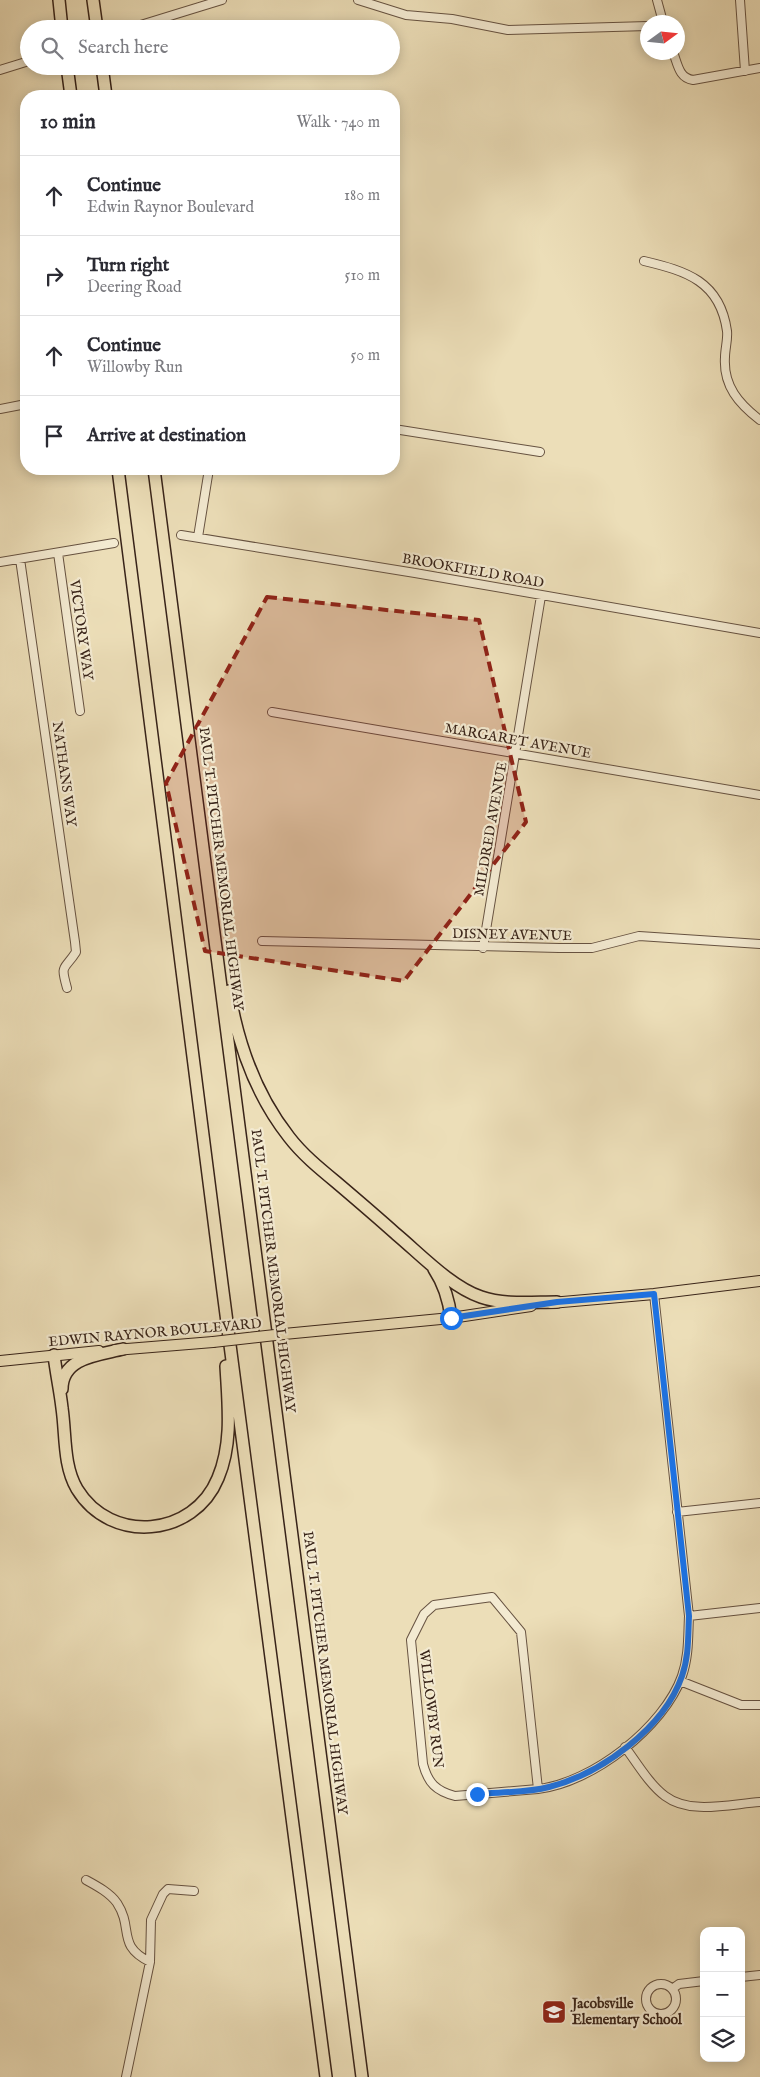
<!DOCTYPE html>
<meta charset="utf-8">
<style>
:root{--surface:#fff;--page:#f7f7f7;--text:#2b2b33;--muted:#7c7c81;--line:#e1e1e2}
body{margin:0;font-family:"IM FELL English",serif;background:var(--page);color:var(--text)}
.controls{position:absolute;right:15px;bottom:15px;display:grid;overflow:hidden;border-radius:10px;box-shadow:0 2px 12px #0003}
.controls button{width:45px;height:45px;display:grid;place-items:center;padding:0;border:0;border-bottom:1px solid var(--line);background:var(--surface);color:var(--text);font:25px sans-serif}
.compass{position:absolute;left:640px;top:15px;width:45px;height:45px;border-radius:50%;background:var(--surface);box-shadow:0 2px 12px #0003;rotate:75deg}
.stop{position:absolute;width:15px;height:15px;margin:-11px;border:4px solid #1a73e8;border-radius:50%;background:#fff}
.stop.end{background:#1a73e8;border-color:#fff;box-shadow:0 1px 5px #0008}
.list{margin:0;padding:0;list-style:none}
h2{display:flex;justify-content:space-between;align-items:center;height:65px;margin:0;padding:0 20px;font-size:21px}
h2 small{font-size:16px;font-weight:400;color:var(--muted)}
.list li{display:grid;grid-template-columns:32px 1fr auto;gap:15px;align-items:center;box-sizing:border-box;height:80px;padding:0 20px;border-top:1px solid var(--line)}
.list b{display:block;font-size:19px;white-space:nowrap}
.list p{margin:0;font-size:16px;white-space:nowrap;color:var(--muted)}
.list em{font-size:16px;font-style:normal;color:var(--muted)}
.icon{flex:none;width:28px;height:28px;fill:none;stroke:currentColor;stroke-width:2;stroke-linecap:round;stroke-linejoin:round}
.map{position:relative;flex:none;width:760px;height:2077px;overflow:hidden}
.search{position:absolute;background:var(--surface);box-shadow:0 2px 12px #0003;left:20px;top:20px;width:380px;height:55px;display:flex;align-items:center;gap:12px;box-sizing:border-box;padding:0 18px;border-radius:28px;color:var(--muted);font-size:19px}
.panel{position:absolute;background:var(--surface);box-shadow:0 2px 12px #0003;left:20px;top:90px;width:380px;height:385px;border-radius:20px}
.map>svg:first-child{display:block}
</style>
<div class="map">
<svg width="760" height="2077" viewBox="0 0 760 2077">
<rect width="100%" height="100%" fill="#ecdeb8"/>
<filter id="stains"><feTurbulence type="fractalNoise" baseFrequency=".004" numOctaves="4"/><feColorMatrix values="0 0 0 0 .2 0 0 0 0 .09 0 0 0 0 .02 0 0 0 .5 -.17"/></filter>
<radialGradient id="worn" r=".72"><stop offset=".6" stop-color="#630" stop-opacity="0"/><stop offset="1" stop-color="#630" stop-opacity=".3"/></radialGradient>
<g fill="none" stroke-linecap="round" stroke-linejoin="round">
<defs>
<path id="minor" d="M358 0 406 15 452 19 508 30 648 26
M657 0 663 22
M740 0 745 71
M134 27 222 0
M673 52C678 65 679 78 693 80L760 68
M0 70 29 61
M644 261C686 271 720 281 727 331 728 339 725 349 725 357 723 386 739 404 760 420
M0 409 26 404
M394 429 540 452
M181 535 415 573 760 633
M198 537 209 469
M58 553 80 711
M20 559 75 942 76 952C64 971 60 963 67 988
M0 562 114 543
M272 712 760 795
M262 941 559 948H592L639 936 760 944
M483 948 541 596
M677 1512 760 1503
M492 1597 521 1632 538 1789 455 1796C436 1791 428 1783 423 1764L411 1640 424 1614 434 1605Z
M689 1616 760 1608
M680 1681 741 1705H760
M625 1747C637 1763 649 1784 665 1796 690 1815 730 1804 760 1802
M538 1789C592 1783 664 1727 682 1676 689 1656 688 1636 689 1616L654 1294
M86 1880C97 1886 110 1893 117 1903 134 1929 116 1945 150 1962
M741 1977 760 1975
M646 1999a15 15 0 1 1 30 0a15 15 0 1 1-30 0Z
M672 1989 679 1984 704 1981
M126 2077 150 1962 151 1920 163 1894 168 1889 194 1891"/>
<path id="major" d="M551 1303 654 1294 760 1281
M284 1334 451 1318 531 1306
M115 1350 213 1342
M0 1361 99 1351"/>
<path id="highway" d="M59 0 62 29
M93 0 97 29
M67 66 71 96
M102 66 106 96
M118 469 222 1284 326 2077
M154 469 362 2077
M229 991C238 1045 255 1094 289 1137 302 1154 319 1168 336 1182 356 1199 376 1216 396 1234 420 1254 451 1287 481 1297 504 1305 532 1302 557 1302
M434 1269C444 1284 449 1300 451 1318
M54 1355C56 1373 60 1390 62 1408 66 1435 63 1465 77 1489 111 1545 194 1537 218 1478 233 1443 228 1403 226 1366
M62 1389C62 1357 99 1355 123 1349"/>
</defs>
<use href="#minor" stroke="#665241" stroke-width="10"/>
<use href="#major" stroke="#392419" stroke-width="12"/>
<use href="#highway" stroke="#392419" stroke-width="14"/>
<use href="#minor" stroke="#f3ead1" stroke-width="8"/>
<use href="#major" stroke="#ecdeb8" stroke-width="10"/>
<use href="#highway" stroke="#ecdeb8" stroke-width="11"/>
<defs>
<path id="major-bridge" d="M213 1342 284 1334"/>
</defs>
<use href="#major-bridge" stroke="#392419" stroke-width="12" stroke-linecap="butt"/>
<use href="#major-bridge" stroke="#ecdeb8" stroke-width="10"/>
</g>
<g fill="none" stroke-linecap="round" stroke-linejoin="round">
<path stroke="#1a73e8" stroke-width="6" d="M451 1318 557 1302 654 1294 689 1616C688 1636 689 1656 682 1676 664 1728 601 1774 549 1787 526 1793 500 1792 477 1794"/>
</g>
<path fill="#8f2418" fill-opacity="0.2" stroke="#8f2418" stroke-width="4" stroke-dasharray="10 6" stroke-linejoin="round" d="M267 597 479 620 526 822 404 981 205 951 166 783Z"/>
<defs>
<symbol id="school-square" viewBox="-11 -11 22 22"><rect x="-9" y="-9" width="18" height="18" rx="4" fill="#8f2418" stroke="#f3ead1"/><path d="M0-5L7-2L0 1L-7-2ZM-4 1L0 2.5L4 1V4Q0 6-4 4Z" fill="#fff"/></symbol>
</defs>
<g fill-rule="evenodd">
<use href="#school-square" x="540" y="1998" width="28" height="28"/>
</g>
<g text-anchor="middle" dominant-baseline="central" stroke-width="4.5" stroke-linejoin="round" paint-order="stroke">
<g font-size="14" fill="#392419" stroke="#f3ead1">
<text transform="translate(473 571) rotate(10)">BROOKFIELD ROAD</text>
<text transform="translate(81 630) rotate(82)">VICTORY WAY</text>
<text transform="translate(518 741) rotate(10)">MARGARET AVENUE</text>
<text transform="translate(64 774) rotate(82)">NATHANS WAY</text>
<text transform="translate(491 829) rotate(-80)">MILDRED AVENUE</text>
<text transform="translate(221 869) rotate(83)">PAUL T. PITCHER MEMORIAL HIGHWAY</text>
<text transform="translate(512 935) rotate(1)">DISNEY AVENUE</text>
<text transform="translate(273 1271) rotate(83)">PAUL T. PITCHER MEMORIAL HIGHWAY</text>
<text transform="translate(155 1333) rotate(-5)">EDWIN RAYNOR BOULEVARD</text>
<text transform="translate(325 1673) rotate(83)">PAUL T. PITCHER MEMORIAL HIGHWAY</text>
<text transform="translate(431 1709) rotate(83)">WILLOWBY RUN</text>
</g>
<g font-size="14" font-weight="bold" fill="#392419" stroke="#f3ead1" text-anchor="start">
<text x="572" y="2004">Jacobsville<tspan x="572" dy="16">Elementary School</tspan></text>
</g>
</g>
<rect width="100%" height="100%" filter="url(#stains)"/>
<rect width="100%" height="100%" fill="url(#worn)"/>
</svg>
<div class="controls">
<button>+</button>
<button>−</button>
<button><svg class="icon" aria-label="layers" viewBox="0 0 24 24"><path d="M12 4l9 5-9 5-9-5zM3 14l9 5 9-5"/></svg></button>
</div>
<svg class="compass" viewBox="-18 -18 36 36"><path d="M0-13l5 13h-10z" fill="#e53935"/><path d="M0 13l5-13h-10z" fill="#7c7c81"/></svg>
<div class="stop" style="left:451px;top:1318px"></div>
<div class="stop end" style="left:477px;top:1794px"></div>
<div class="search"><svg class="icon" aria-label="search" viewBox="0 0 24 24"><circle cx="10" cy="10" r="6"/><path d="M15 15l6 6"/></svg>Search here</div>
<section class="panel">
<h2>10 min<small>Walk · 740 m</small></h2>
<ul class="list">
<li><svg class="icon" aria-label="ahead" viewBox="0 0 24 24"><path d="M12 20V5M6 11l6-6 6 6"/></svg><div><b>Continue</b><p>Edwin Raynor Boulevard</p></div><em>180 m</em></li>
<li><svg class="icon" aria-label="right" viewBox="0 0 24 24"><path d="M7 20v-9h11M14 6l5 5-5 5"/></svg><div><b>Turn right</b><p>Deering Road</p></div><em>510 m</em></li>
<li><svg class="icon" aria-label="ahead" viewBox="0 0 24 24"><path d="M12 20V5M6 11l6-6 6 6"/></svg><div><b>Continue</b><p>Willowby Run</p></div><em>50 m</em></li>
<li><svg class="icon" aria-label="arrive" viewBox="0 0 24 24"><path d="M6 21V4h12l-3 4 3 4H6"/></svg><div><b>Arrive at destination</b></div></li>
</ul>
</section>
</div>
